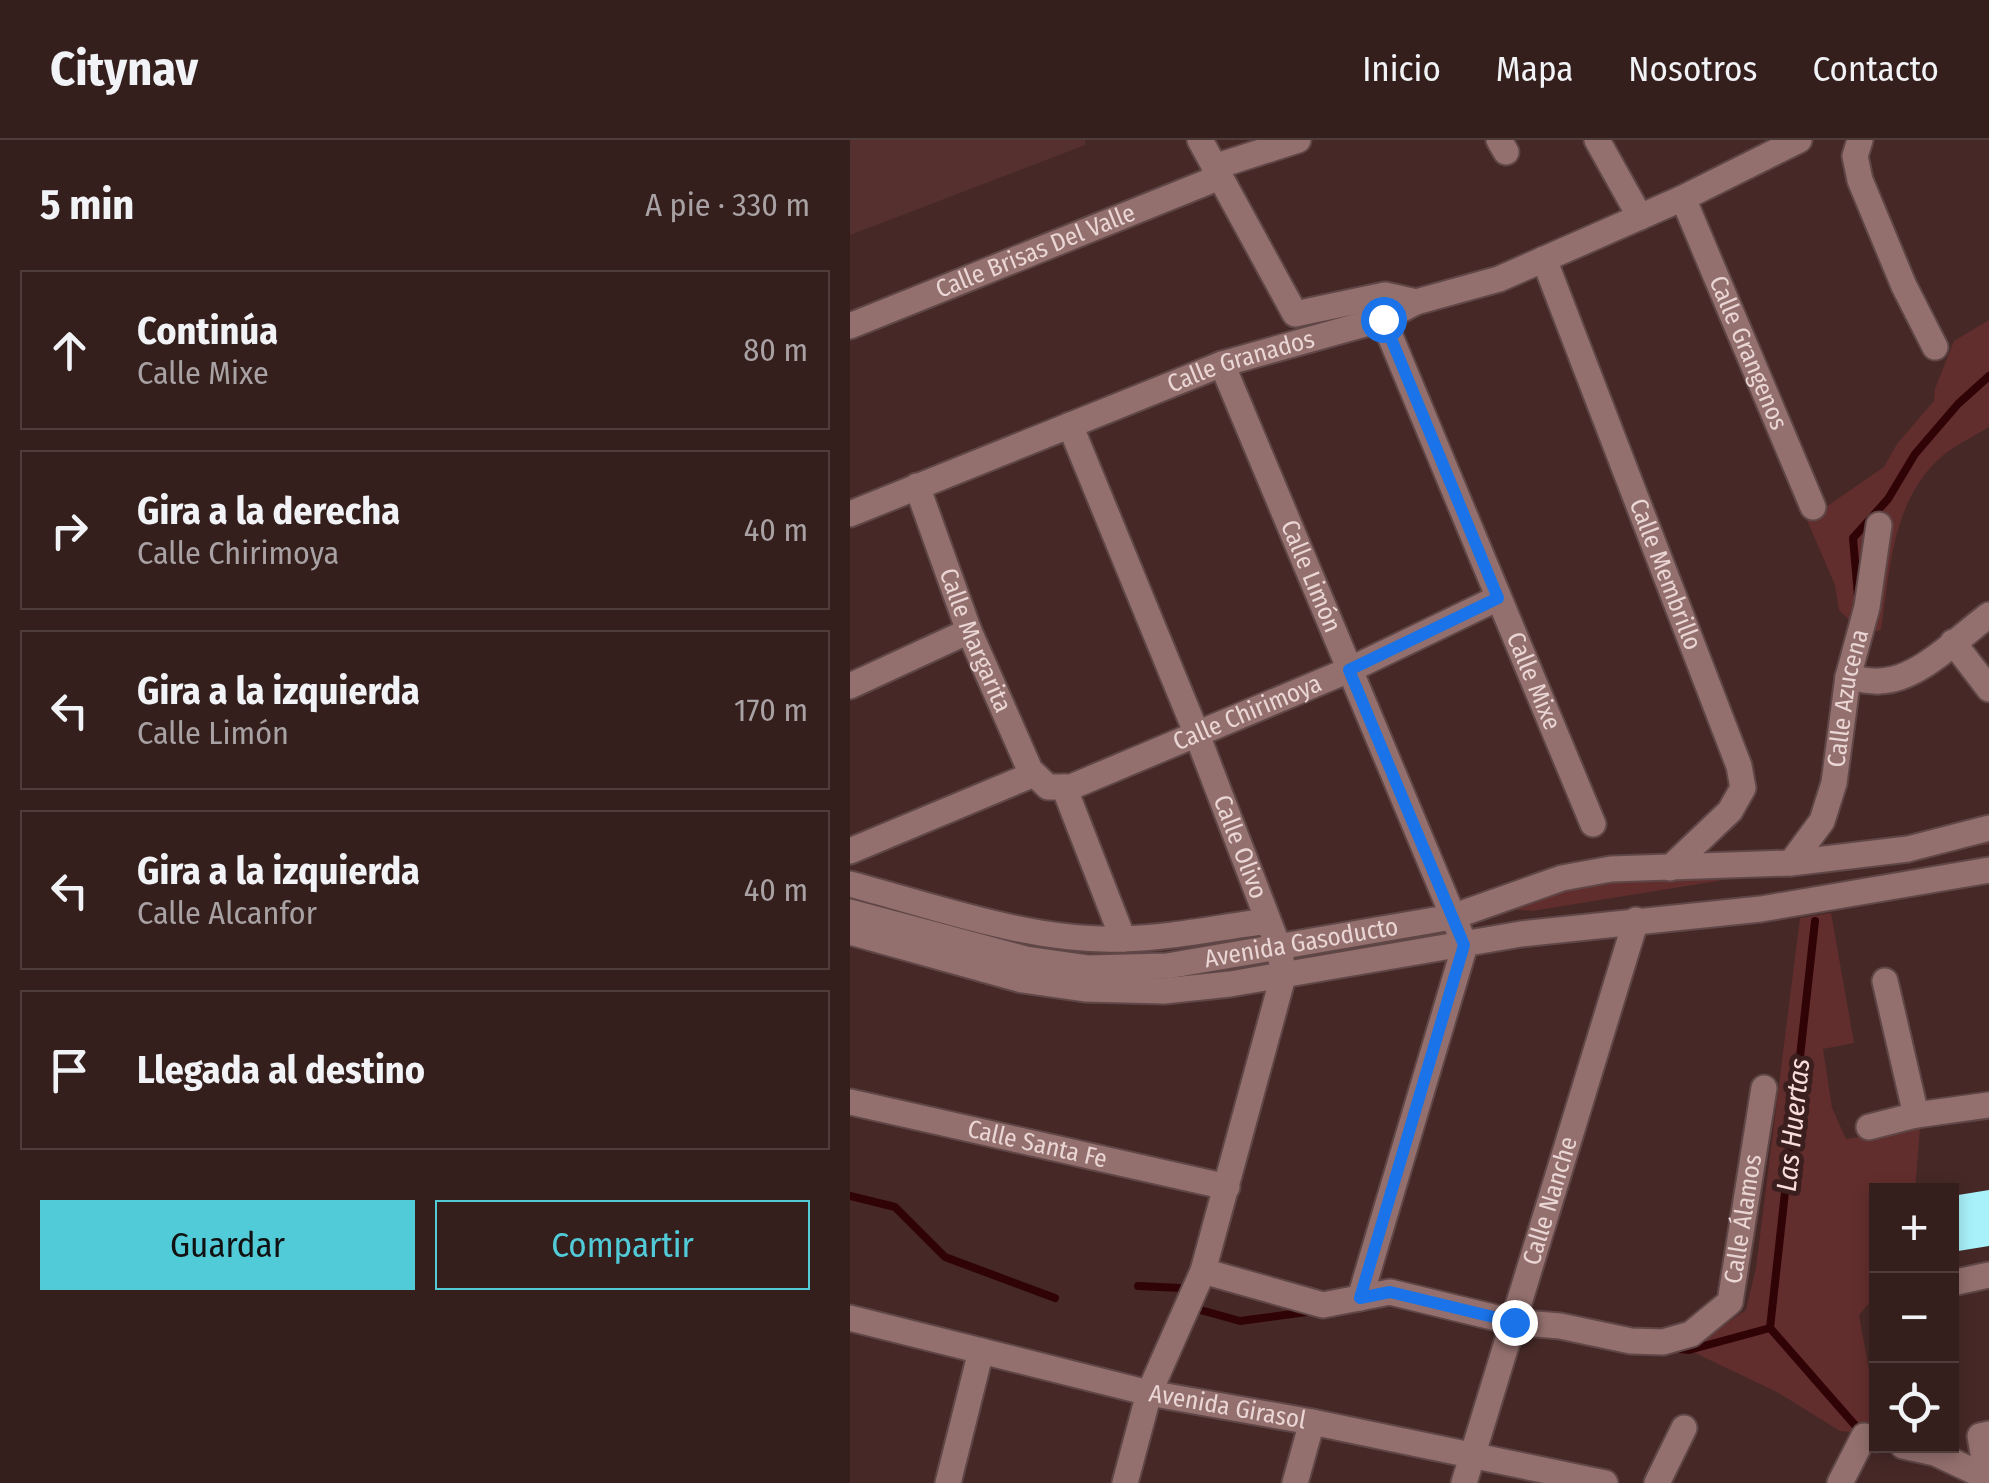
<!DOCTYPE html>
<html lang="es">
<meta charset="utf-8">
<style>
:root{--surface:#341f1d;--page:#3f2c2a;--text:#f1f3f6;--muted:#a9a2a4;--line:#4e3d3b;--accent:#52cbd9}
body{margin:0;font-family:"Fira Sans Condensed",sans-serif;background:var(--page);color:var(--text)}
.controls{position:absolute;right:30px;bottom:30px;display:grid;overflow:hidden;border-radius:0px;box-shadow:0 5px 15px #0003}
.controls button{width:90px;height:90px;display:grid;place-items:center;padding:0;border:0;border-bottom:2px solid var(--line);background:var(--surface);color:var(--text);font:50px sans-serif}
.stop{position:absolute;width:30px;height:30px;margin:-22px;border:8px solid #1a73e8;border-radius:50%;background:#fff}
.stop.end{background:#1a73e8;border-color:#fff;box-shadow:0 2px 10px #0008}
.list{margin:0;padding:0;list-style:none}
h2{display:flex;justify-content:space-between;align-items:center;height:130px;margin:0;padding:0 40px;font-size:42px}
h2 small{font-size:32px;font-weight:400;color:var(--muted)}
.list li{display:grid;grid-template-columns:65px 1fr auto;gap:30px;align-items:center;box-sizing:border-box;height:160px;margin:0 20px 20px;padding:0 20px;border:2px solid var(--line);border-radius:0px}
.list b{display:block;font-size:38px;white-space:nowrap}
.list p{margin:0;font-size:32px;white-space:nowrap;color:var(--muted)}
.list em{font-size:32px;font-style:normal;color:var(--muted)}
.actions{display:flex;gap:20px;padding:30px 40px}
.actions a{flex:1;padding:22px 0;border:2px solid var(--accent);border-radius:0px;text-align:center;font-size:35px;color:var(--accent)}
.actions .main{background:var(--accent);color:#111}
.icon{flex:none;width:55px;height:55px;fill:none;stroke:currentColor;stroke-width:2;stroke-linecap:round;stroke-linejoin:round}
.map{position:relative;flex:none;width:1139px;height:1343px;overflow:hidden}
header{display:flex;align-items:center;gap:60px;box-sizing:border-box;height:140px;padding:0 50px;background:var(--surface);border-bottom:2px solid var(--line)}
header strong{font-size:48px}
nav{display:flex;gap:55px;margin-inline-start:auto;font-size:35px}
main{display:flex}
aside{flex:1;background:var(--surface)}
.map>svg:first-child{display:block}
</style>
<header>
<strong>Citynav</strong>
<nav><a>Inicio</a><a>Mapa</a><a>Nosotros</a><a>Contacto</a></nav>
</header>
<main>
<aside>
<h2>5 min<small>A pie · 330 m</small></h2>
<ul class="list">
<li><svg class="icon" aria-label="ahead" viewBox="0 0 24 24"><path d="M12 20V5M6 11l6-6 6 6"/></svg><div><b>Continúa</b><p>Calle Mixe</p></div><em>80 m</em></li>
<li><svg class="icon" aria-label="right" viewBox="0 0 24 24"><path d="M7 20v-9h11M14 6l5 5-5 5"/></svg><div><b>Gira a la derecha</b><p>Calle Chirimoya</p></div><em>40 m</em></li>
<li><svg class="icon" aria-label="left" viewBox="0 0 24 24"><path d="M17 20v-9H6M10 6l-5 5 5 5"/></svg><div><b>Gira a la izquierda</b><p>Calle Limón</p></div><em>170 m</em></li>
<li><svg class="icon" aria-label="left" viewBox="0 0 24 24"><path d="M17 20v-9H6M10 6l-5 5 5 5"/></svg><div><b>Gira a la izquierda</b><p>Calle Alcanfor</p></div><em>40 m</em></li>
<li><svg class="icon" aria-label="arrive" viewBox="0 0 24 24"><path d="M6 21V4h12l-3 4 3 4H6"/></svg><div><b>Llegada al destino</b></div></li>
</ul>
<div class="actions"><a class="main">Guardar</a><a>Compartir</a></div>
</aside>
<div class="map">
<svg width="1139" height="1343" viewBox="0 0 1139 1343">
<rect width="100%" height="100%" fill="#462927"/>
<path fill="#55302f" d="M0 0H235V5L0 95Z"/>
<path fill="#622e2d" d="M1139 180V287C1124 296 1106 305 1092 316 1042 360 1040 429 1031 490L1023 492 1001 482 989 470 985 445 957 380 1034 327 1047 304 1084 261 1085 249 1104 201Z
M1139 695V705H1135L983 722 682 771 659 769 762 732Z
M981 773 1004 903 973 909 982 968 996 999 1070 988 1065 1050H1026V1155L1009 1175 1026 1268V1294L990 1291 927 1252 839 1210 896 1170 906 1128 950 778Z"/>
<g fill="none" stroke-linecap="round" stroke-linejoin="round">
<path stroke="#300306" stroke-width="8" d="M1008 456 1003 398 1038 359 1065 314 1108 264 1139 236
M965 781 920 1188 1011 1292
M0 1056 45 1067 95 1117 205 1158
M288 1146 331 1148 347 1169 390 1181 464 1171
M823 1208 839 1210 920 1188"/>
</g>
<path fill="#a8f1fa" d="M1139 1050V1106L1102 1112V1056Z"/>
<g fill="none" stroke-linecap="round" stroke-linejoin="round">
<defs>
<g id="street">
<path d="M350 0 445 174 535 155 566 162"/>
<path d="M649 0 656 12"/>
<path d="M747 0 790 77"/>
<path d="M1010 0 1005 16 1010 40 1054 146 1085 207"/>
<path d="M364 27 448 0"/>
<path id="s1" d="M833 58 963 367"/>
<path id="s2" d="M694 119 889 626 893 648 880 671 820 728"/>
<path id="s3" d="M533 179 743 684"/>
<path id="s4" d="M0 186 370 37"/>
<path id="s5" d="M372 224 615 805 510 1158"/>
<path id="s6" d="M220 285 346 592 428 806 434 833 353 1131 299 1253 275 1343"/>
<path id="s7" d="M67 346 119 491 180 630 198 647H221L499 530 648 458"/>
<path id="s8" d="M0 374 372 224 533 179 566 162 649 139 833 58 949 0"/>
<path d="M1103 502 1139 549"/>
<path d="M998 537C1008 539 1020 542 1030 541 1069 540 1109 497 1139 475"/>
<path d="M0 546 119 491"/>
<path d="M214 647 273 799"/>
<path d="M0 711 184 634"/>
<path id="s9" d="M941 723 972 681 984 643 998 537 1017 467 1029 385"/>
<path d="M0 744C87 767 181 802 272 799 321 798 370 787 418 781"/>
<path d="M1035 841 1066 975"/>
<path id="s10" d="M0 962 377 1047"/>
<path d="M1019 987 1066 975 1139 965"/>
<path id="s11" d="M353 1131 473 1165 540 1152 663 1182 710 1186 781 1201 813 1202 841 1194 880 1162 914 948"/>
<path d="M1102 1143 1139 1135"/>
<path d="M1053 1306 1085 1313 1138 1338"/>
<path d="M98 1343 131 1211"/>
<path d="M445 1343 462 1282"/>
<path id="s12" d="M614 1343 786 780"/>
<path d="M807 1343 834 1288"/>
<path d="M990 1343 1014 1296 1026 1299"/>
<path d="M1138 1343 1130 1296 1139 1294"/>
</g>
<g id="secondary">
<path id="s13" d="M0 772 176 819 239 828 317 826 602 777 712 738 761 729 941 723 1058 709 1139 688"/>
<path d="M0 792 172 840 235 849 314 851 380 844 671 794 911 769 1139 730"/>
<path id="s14" d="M0 1178 299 1253 462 1282 755 1343"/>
</g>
</defs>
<use href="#street" stroke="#604747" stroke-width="29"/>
<use href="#secondary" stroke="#604747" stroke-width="29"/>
<use href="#street" stroke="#93706e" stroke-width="25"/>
<use href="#secondary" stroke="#93706e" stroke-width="25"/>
</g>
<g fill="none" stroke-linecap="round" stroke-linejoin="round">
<path stroke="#1a73e8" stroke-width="12" d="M533 179 648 458 499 530 614 805 510 1158 540 1152 664 1182"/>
</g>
<g text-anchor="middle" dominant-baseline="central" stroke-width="10" stroke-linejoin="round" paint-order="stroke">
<g font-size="25" fill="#ead6d5" stroke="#3b1f1e">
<text stroke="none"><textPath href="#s4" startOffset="200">Calle Brisas Del Valle</textPath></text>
<text stroke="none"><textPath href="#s1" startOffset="168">Calle Grangenos</textPath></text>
<text stroke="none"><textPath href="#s8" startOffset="420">Calle Granados</textPath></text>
<text stroke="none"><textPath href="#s2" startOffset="338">Calle Membrillo</textPath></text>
<text stroke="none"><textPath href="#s5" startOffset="230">Calle Limón</textPath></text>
<text stroke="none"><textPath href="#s7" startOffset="165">Calle Margarita</textPath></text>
<text stroke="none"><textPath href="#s3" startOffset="392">Calle Mixe</textPath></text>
<text stroke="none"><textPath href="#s9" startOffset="178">Calle Azucena</textPath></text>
<text stroke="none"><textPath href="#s7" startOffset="545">Calle Chirimoya</textPath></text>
<text stroke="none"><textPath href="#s6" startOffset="455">Calle Olivo</textPath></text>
<text stroke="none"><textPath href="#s13" startOffset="460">Avenida Gasoducto</textPath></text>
<text stroke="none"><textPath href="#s10" startOffset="192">Calle Santa Fe</textPath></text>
<text stroke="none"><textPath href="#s12" startOffset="295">Calle Nanche</textPath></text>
<text stroke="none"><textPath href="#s11" startOffset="635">Calle Álamos</textPath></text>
<text stroke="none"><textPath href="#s14" startOffset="388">Avenida Girasol</textPath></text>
</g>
<g font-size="28" font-style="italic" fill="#f8dddb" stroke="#3b1f1e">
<text transform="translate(943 985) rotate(-84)">Las Huertas</text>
</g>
</g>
</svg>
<div class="controls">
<button>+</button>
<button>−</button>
<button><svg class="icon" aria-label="locate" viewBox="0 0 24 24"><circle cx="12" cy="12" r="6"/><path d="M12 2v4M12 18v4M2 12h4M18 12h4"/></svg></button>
</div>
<div class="stop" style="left:533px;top:179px"></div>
<div class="stop end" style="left:664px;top:1182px"></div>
</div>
</main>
